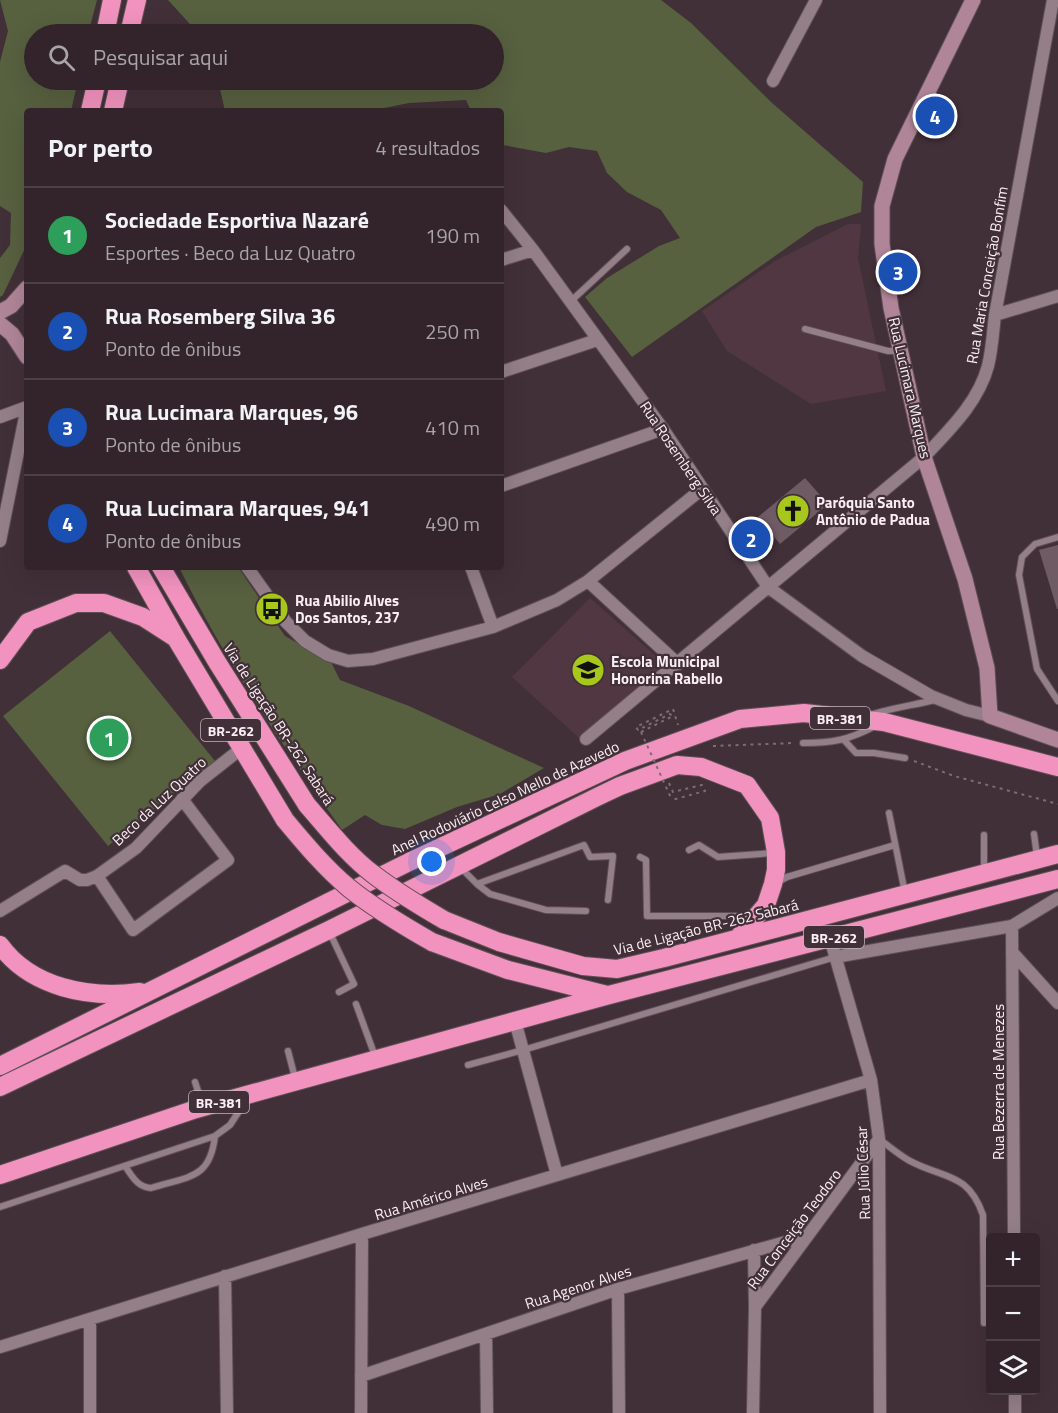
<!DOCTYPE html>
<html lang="pt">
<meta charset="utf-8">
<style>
:root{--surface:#32242a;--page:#3a2c32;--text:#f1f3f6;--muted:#a8a4a8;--line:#4d4147;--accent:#a8c71d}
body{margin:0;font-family:"Titillium Web",sans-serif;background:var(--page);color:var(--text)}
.controls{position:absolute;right:18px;bottom:18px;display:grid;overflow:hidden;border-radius:6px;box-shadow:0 6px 24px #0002}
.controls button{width:54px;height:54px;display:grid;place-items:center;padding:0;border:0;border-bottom:2px solid var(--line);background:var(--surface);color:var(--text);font:30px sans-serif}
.you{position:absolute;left:432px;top:862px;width:21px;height:21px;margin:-15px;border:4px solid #fff;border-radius:50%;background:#1a73e8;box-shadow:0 0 0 9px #1a73e833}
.badge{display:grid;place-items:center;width:39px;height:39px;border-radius:50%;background:var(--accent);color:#fff;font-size:20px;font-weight:700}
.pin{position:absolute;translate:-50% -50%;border:3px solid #fff;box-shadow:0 2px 6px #0006}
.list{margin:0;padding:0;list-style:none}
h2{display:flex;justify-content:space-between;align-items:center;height:78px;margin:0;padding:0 24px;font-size:26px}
h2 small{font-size:20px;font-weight:400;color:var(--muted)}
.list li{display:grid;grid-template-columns:39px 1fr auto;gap:18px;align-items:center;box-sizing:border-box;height:96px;padding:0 24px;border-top:2px solid var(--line)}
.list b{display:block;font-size:22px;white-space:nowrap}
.list p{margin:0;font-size:20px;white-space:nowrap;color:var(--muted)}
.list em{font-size:20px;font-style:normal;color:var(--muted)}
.icon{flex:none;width:33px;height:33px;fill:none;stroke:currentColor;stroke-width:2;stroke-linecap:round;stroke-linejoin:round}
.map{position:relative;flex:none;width:1058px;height:1413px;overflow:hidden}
.search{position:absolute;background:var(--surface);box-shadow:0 6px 24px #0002;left:24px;top:24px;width:480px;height:66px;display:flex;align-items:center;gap:15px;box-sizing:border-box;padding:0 21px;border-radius:33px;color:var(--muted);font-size:22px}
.panel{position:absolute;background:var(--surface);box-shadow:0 6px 24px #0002;left:24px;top:108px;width:480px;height:462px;border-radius:6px}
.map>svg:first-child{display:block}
</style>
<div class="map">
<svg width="1058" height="1413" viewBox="0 0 1058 1413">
<rect width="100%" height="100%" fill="#423038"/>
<path fill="#503742" d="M848 224H861L858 258 886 391 811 404 727 351 702 311 775 261Z
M590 598 665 664 579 738 512 677Z"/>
<path fill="#57603f" d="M0 0H97L88 34H34V80H78L71 111H27V244L3 295 0 297V258L10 245 11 213 0 206V62L8 31Z
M168 0H661L691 23 771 102 863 182 861 212 816 227 632 357 585 297 607 278 659 246 680 238 661 210 627 192 607 173 597 151 569 147 546 153 503 145 501 111H471L466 100 409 103 369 111H225L218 80H494V34H199Z
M179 567H238L285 636 331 662 340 680 409 706 544 768 500 794 457 807 405 829 382 825 365 815 342 830C283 746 224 660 179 567Z
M110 631 215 761 108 846 3 716Z"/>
<path fill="#6f5b63" d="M805 478 828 504 780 544 758 517Z
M1058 545V609H1057L1039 550Z"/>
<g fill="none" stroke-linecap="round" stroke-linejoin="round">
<defs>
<path id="lane" d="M570 302 627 249
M805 329 888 351H901
M1058 537 1035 544 1022 557 1019 575 1037 669 1058 701
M873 714C893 708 914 705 935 700
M844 740 856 753H874L905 758
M803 743C832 743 849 740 875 726
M889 813 905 893
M1034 834 1037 856
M984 835V870
M689 850 699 845 718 857 773 853
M640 857 646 860 647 916H751
M461 868 477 884 490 894 546 910 586 911
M776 883 787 877 895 845
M477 884 584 845 590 857 613 856 608 900
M329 931 354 984 339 992
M356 1004 375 1056
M288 1051 295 1078
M468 1065 523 1050 835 957
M195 1082 203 1106
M879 1139C889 1146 899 1155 910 1161 944 1179 968 1172 983 1215L984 1323
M125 1166C132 1176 137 1187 151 1188 188 1176 210 1180 215 1136
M0 1207 215 1136 230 1125 247 1099"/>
<path id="street" d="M773 81 816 0
M501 210 533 250 663 429 768 587 862 656 931 696 966 710 990 716
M501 260 533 250
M995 315 1058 296
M501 372 597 340
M0 417 27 407
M501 486 663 429
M0 541 27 407
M247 567 286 622 305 641 328 655 348 661 373 659 493 627 557 600 588 581 702 489
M471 567 493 627
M588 581 678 664
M586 739 924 457C949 430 978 403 988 366 992 350 993 332 995 315L1053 0
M97 876 133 930 228 860 182 799
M0 911 65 871 80 880H87L97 876 136 848 200 781 242 748
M1012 926 1014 1238
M830 938 871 1080 879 1139 880 1413
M1012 952 1058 1003
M835 957 1012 926 1058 898
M515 1021 557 1175
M754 1250 755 1307
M225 1276 227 1413
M618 1289 619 1413
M486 1334 487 1413
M0 1347 362 1234 871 1080
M361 1376 618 1289 807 1236
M1015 1390V1413
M90 1413V1319
M361 1413 362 1234
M753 1413 755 1307 879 1139"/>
<path id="secondary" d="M973 0 895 159 882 206V244L891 308 924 457 965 579 987 668 990 716 1058 740
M0 312 11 306 27 288
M0 324 12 334 27 357"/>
<path id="highway" d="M105 34 112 0
M129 34 137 0
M90 111 97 80
M113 111 120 80
M136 567 177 640 285 820
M161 567 217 662 307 805
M0 660 28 622 76 603H104L143 617 174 637
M444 920 499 942 583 966 617 969 664 958 1058 854
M432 942 508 970 607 995
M0 945C31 988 90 999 140 992
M0 1066 409 862 625 761 740 719 804 713 884 722 1058 767
M0 1087 329 930 599 796 620 786 677 765 701 767 747 785 770 818 776 852V870L773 884 766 905 737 939
M0 1175 196 1109 609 995 1058 879"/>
</defs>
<use href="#lane" stroke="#5f5056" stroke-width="8"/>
<use href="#street" stroke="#5f5056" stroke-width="14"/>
<use href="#secondary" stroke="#5f5056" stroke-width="17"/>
<use href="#highway" stroke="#5f5056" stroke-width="20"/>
<path stroke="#7c6c73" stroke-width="2" stroke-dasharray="3 4.5" stroke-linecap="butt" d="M641 732 673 716 670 714 638 730 636 727 673 709 678 725
M713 746 794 743
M914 761 954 776 1058 804
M669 783 673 792 702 785 705 791 672 800"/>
<use href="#lane" stroke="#947f88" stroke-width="6"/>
<use href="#street" stroke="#947f88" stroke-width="12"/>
<use href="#secondary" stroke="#b08598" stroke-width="15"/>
<use href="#highway" stroke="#f293bf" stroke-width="18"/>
<defs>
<path id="highway-bridge" d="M307 805C328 829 348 855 373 874 395 891 420 906 444 920
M285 820C305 844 325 868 349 888 375 909 404 926 432 942"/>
</defs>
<use href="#highway-bridge" stroke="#5f5056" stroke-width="20" stroke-linecap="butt"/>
<path stroke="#7c6c73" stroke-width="2" stroke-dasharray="3 4.5" stroke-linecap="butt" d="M641 732 672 800"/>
<use href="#highway-bridge" stroke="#f293bf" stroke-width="18"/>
</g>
<defs>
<symbol id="church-disc" viewBox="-11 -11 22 22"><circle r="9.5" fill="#a8c71d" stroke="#423038"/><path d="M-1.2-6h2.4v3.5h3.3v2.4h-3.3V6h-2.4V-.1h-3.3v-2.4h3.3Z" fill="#111"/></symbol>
<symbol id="bus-disc" viewBox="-11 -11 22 22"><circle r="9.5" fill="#a8c71d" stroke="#423038"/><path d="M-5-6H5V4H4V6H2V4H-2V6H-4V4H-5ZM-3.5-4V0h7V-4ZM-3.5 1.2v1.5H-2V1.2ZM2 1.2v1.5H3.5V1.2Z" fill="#111"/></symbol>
<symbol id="school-disc" viewBox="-11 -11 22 22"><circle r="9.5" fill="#a8c71d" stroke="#423038"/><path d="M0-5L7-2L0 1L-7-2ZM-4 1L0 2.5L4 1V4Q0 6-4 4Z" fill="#111"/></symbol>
</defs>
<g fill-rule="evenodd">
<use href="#church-disc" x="774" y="492" width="38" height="38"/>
<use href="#bus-disc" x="253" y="590" width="38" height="38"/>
<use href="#school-disc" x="569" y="651" width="38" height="38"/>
</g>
<g text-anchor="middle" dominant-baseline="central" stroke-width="4.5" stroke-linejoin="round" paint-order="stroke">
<g fill="#423038" stroke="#c3b5bb" stroke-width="1.5">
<rect x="810" y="707" width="60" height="22" rx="4.5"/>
<rect x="201" y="719" width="60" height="22" rx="4.5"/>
<rect x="804" y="926" width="60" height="22" rx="4.5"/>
<rect x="189" y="1091" width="60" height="22" rx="4.5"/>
</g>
<g font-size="14" font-weight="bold" fill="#faeef3">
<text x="840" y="718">BR-381</text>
<text x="231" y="730">BR-262</text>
<text x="834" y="937">BR-262</text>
<text x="219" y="1102">BR-381</text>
</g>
<g font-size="15" fill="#faeef3" stroke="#423038">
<text transform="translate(987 275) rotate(-80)">Rua Maria Conceição Bonfim</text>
<text transform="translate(910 388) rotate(77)">Rua Lucimara Marques</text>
<text transform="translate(681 458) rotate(56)">Rua Rosemberg Silva</text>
<text transform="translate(279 724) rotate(57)">Via de Ligação BR-262 Sabará</text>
<text transform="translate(505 798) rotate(-25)">Anel Rodoviário Celso Mello de Azevedo</text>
<text transform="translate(159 801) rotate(-43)">Beco da Luz Quatro</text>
<text transform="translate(706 927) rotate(-14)">Via de Ligação BR-262 Sabará</text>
<text transform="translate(998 1082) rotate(-90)">Rua Bezerra de Menezes</text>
<text transform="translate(863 1173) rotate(-92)">Rua Júlio César</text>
<text transform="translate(431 1198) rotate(-17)">Rua Américo Alves</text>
<text transform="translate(794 1229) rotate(-53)">Rua Conceição Teodoro</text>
<text transform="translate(578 1287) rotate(-18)">Rua Agenor Alves</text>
</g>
<g font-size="15" font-weight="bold" fill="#faeef3" stroke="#423038" text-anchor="start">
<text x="816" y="502">Paróquia Santo<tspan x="816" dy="17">Antônio de Padua</tspan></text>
<text x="295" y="600">Rua Abilio Alves<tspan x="295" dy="17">Dos Santos, 237</tspan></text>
<text x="611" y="661">Escola Municipal<tspan x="611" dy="17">Honorina Rabello</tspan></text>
</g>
</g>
</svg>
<div class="controls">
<button>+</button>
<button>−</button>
<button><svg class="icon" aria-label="layers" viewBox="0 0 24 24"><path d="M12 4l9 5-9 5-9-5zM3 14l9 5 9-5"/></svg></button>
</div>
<div class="you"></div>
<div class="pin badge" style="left:109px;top:738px;background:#2e9e5b">1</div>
<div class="pin badge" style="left:751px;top:539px;background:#1a4fb4">2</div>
<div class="pin badge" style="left:898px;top:272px;background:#1a4fb4">3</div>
<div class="pin badge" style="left:935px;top:116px;background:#1a4fb4">4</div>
<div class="search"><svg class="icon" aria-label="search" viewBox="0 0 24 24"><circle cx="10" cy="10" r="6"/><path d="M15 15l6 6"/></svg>Pesquisar aqui</div>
<section class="panel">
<h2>Por perto<small>4 resultados</small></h2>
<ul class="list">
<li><span class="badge" style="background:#2e9e5b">1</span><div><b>Sociedade Esportiva Nazaré</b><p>Esportes · Beco da Luz Quatro</p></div><em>190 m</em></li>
<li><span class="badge" style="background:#1a4fb4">2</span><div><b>Rua Rosemberg Silva 36</b><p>Ponto de ônibus</p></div><em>250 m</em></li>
<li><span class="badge" style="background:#1a4fb4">3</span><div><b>Rua Lucimara Marques, 96</b><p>Ponto de ônibus</p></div><em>410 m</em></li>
<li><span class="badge" style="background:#1a4fb4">4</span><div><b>Rua Lucimara Marques, 941</b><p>Ponto de ônibus</p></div><em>490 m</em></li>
</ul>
</section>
</div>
